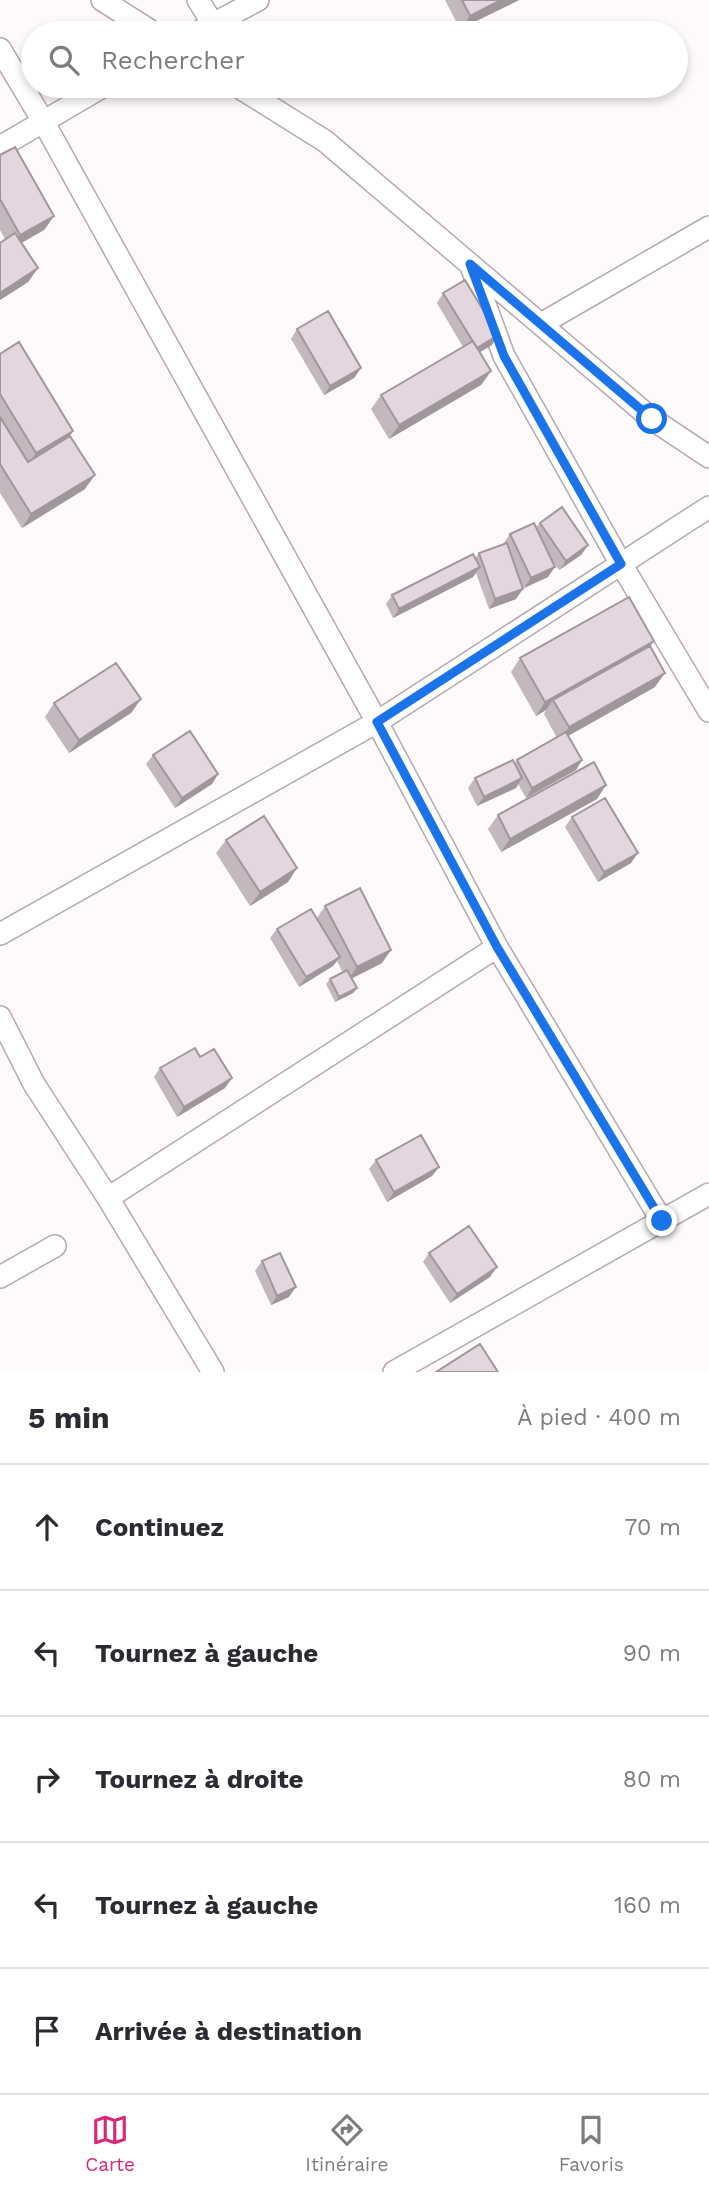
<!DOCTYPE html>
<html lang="fr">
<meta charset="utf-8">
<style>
:root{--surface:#fff;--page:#f7f7f7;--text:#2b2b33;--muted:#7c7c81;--line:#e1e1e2;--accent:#db2777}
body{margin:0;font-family:"Work Sans",sans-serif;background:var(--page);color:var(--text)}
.stop{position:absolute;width:21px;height:21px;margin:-16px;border:5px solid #1a73e8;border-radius:50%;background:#fff}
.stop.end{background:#1a73e8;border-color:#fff;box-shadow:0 2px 7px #0008}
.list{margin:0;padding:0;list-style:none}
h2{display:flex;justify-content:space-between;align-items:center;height:91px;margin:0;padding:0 28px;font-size:30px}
h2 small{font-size:23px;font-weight:400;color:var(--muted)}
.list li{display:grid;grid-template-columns:46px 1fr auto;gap:21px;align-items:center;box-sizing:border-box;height:126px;padding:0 28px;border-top:2px solid var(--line)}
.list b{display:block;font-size:26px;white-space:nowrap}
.list em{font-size:23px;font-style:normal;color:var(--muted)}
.icon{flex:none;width:38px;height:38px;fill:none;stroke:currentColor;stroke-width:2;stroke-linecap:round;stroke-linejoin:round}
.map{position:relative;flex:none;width:709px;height:1372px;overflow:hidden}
.search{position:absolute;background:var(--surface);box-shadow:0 4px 10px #0003;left:21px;right:21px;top:21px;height:77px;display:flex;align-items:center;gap:18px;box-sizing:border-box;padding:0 24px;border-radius:38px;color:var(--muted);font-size:26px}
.sheet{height:721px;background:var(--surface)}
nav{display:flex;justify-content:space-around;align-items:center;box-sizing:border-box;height:98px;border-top:2px solid var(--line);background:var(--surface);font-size:19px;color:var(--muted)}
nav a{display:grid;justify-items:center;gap:4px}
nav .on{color:var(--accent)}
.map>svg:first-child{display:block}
</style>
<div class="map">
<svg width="709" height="1372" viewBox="0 0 709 1372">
<rect width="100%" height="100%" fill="#fefafb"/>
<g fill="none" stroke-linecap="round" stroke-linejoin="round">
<defs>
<path id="street" d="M102 0 154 33
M198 0 213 24
M196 33 258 0
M0 49 43 121 377 722 497 947 662 1221
M237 86 325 141 652 419 709 457
M0 147 104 86
M471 266 504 356 621 564 709 711
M541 324 709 227
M0 934 377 722 709 507
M0 1017 34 1084 108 1198 213 1372
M108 1198 497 947
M0 1277 55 1246
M394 1372 709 1194"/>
</defs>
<use href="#street" stroke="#b9a8ab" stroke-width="24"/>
<use href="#street" stroke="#fff" stroke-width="21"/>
</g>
<path fill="#c4b8bf" d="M445 0H519L460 29Z
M0 155 54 216 44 230 21 243 38 268 28 282 0 300V243L5 239 0 230Z
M443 293 492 345 480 352 491 371 481 385 389 439 371 409 381 395 463 347 437 303Z
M297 329 361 368 354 378 324 395 291 339Z
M0 354 73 431 70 436 85 489 22 528 0 493Z
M540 523 588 545 581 555 559 570 551 559 548 577 524 588 518 575 516 599 489 609 476 573 473 577 393 618 386 604 392 595 475 558 479 553 503 544 510 534 536 527Z
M650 646 655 687 568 736 582 760 576 770 526 798 518 784 516 788 477 806 468 788 475 778 515 763 517 760 557 738 544 714 546 710 536 716 511 672 520 658Z
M141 699 131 713 69 753 45 717 54 703Z
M153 755 218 774 212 784 175 808 146 764Z
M606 785 597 799 501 852 488 829 498 815Z
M572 817 631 863 598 882 565 827Z
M226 840 297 868 288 882 250 906 216 853Z
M325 906 382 963 352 978 357 988 353 993 335 1002 326 984 330 979 343 973 337 961 333 966 299 987 270 938 277 929 317 918Z
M200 1057 225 1088 177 1117 154 1077 160 1068Z
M376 1160 439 1167 432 1176 387 1202 369 1169Z
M429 1253 490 1277 450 1303 423 1262Z
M262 1261 289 1297 271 1305 255 1271Z"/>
<path fill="#a0969b" d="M501 0H519L460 29 470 16Z
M54 216 44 230 11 249 20 235Z
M38 268 28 282 0 300V293Z
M498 335 492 345 470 358 477 348Z
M361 368 354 378 324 395 330 386Z
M491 371 481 385 389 439 399 425Z
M73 431 64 445 26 467 36 453Z
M95 475 85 489 22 528 31 514Z
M588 545 581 555 559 570 566 561Z
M480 567 473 577 393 618 399 609Z
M555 567 548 577 524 588 531 578Z
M523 589 516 599 489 609 495 599Z
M654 641 644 655 553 700 546 710 536 716 545 702Z
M665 673 655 687 559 741 569 727Z
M141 699 131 713 69 753 79 740Z
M582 760 576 770 526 798 532 788Z
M218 774 212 784 175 808 182 798Z
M522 778 516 788 477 806 484 797Z
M606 785 597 799 501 852 510 839Z
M638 853 631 863 598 882 604 872Z
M297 868 288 882 250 906 260 892Z
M391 950 382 963 347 981 357 967Z
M340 957 333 966 299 987 306 977Z
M357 988 353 993 335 1002 339 997Z
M232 1078 225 1088 177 1117 184 1107Z
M439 1167 432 1176 387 1202 394 1192Z
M497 1267 490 1277 450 1303 457 1294Z
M296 1287 289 1297 271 1305 277 1296Z"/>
<path fill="#e4d6de" stroke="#a0969b" stroke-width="2" d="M462 0H501L470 16Z
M15 147 54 216 20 235 0 199V155Z
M15 233 38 268 0 293V243Z
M465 280 498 335 477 348 443 293Z
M328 311 361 368 330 386 297 329Z
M473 341 491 371 399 425 381 395Z
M19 342 73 431 36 453 0 394V354Z
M0 417 28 462 70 436 95 475 31 514 0 464Z
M562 507 588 545 566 561 540 523Z
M534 523 555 567 531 578 510 534Z
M507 543 523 589 495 599 479 553Z
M473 554 480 567 399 609 392 595Z
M629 597 654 641 545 702 520 658Z
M650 646 665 673 569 727 553 700Z
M116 663 141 699 79 740 54 703Z
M190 731 218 774 182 798 153 755Z
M566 732 582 760 532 788 517 760Z
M513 760 522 778 484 797 475 778Z
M594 762 606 785 510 839 498 815Z
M605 798 638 853 604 872 572 817Z
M264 816 297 868 260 892 226 840Z
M360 888 391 950 357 967 325 906Z
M311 909 340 957 306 977 277 929Z
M347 970 357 988 339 997 330 979Z
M195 1048 200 1057 214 1049 232 1078 184 1107 160 1068Z
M421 1135 439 1167 394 1192 376 1160Z
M469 1226 497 1267 457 1294 429 1253Z
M280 1253 296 1287 277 1296 262 1261Z
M480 1344 498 1372H436Z"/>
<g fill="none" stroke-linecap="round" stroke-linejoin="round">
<path stroke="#1a73e8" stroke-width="9" d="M652 419 470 264 504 356 621 564 377 722 497 947 662 1221"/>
</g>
</svg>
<div class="stop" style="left:652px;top:419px"></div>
<div class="stop end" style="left:662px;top:1221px"></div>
<div class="search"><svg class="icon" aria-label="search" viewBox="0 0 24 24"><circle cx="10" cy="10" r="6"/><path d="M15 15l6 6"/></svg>Rechercher</div>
</div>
<section class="sheet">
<h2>5 min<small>À pied · 400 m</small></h2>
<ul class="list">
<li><svg class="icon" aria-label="ahead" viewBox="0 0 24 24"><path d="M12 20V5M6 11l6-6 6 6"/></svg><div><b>Continuez</b></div><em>70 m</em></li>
<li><svg class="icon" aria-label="left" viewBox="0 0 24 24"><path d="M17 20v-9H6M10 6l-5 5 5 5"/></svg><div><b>Tournez à gauche</b></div><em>90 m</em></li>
<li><svg class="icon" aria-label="right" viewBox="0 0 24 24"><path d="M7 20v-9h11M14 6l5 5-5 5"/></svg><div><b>Tournez à droite</b></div><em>80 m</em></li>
<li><svg class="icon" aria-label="left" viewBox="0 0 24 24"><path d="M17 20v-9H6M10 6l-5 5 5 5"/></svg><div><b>Tournez à gauche</b></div><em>160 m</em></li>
<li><svg class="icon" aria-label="arrive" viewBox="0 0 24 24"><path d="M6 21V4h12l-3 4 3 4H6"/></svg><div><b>Arrivée à destination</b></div></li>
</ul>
</section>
<nav>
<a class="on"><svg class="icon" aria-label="map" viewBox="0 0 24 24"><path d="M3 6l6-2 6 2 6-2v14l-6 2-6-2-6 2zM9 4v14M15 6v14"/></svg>Carte</a>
<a><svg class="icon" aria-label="directions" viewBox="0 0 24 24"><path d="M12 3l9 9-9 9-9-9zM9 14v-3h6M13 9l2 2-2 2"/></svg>Itinéraire</a>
<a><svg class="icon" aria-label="saved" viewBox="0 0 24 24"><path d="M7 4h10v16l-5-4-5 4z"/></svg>Favoris</a>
</nav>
